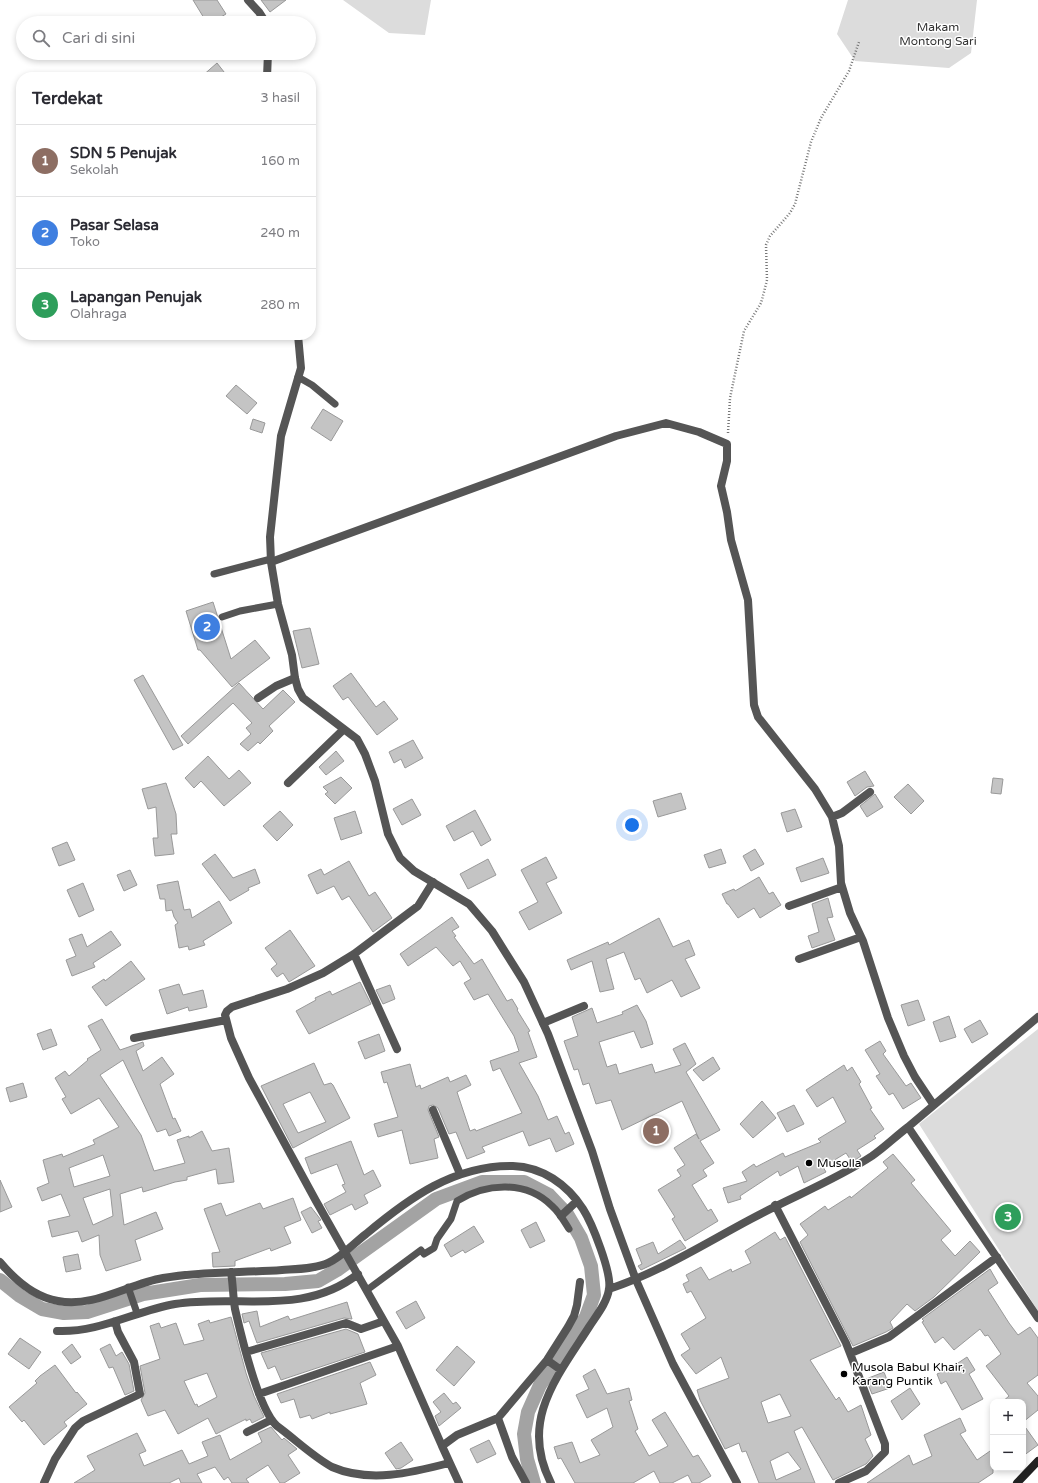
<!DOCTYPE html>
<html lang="id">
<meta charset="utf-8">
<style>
:root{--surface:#fff;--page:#f7f7f7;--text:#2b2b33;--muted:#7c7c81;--line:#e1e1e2;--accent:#111827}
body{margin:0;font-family:"Varela Round",sans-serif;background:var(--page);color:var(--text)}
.controls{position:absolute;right:12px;bottom:12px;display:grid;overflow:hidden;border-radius:8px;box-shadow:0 2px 6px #0003}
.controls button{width:36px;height:36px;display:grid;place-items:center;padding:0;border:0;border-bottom:1px solid var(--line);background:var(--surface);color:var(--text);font:20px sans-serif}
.you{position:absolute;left:632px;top:825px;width:14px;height:14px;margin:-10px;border:3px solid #fff;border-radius:50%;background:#1a73e8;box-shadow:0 0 0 6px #1a73e833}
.badge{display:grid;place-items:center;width:26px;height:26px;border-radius:50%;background:var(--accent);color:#fff;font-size:13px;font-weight:700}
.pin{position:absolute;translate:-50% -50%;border:2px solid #fff;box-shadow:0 1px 4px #0006}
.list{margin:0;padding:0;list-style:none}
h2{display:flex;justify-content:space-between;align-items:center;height:52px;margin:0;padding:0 16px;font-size:17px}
h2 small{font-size:13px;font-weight:400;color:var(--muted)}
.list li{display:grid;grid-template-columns:26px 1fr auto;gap:12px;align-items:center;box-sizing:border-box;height:72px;padding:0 16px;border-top:1px solid var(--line)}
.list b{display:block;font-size:15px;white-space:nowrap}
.list p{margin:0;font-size:13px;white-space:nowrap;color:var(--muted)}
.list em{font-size:13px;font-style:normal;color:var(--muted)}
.icon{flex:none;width:22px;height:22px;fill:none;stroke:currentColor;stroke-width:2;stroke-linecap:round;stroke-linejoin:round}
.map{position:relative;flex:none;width:1038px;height:1483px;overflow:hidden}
.search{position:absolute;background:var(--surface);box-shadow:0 2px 6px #0003;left:16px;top:16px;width:300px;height:44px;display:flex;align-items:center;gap:10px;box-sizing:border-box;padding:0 14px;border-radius:22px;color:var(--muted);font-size:15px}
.panel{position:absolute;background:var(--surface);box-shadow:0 2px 6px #0003;left:16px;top:72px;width:300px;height:268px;border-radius:16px}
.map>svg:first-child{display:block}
</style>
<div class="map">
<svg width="1038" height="1483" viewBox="0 0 1038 1483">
<rect width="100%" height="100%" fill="#fff"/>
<path fill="#dcdcdc" d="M343 0H431L425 35 389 33Z
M848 0H977L971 53 949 68 855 61 837 34Z
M1038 1029V1311L919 1124Z"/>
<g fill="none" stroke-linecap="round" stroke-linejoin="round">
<path stroke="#a3a3a3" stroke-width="14" d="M0 1280 20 1296 42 1309 64 1313 87 1312 143 1294 200 1285 285 1284 318 1281 337 1270 436 1199 482 1182H524L549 1195 567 1214 581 1238 591 1266 594 1295 586 1317 540 1385 528 1412 524 1434 527 1459 534 1483"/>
</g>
<path fill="#c4c4c4" stroke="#999" fill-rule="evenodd" d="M193 0H217L226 14 211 23H207Z
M261 0H286L270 12Z
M217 63 228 77H201Z
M236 385 257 403 247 414 226 396Z
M323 409 343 421 331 441 311 428Z
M253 419 265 423 262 433 250 429Z
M213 602 231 659 255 640 270 658 232 687 200 650H198L186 611Z
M310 628 319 664 302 668 293 631Z
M351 673 376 707 384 701 398 719 377 735 348 697 343 700 333 686Z
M143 675 183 745 173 750 134 680Z
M239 683 263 709 283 690 295 702 269 726 273 731 260 744 258 742 248 751 240 744 251 734 246 728 252 723 233 703 188 744 181 736Z
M413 740 423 758 405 768 401 759 394 763 389 752Z
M336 751 344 761 326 775 319 767Z
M208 756 229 779 239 770 251 783 224 806 201 781 194 788 185 778Z
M865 771 874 786 867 787 855 796 847 782Z
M341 777 352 788 335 804 325 794 328 792 323 787Z
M993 778 1003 779 1001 794 991 793Z
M166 783 176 814 177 834H171L174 854 155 856 153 838H158L156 807 148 809 142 789Z
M908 784 924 801 911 814 894 797Z
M681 793 686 809 658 817 653 801Z
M875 794 883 807 867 817 860 806Z
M412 799 421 815 402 825 393 809Z
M795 809 802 827 787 832 781 813Z
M475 810 491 840 481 846 473 831 454 841 446 826Z
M280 811 293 825 277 841 263 826Z
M355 811 362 833 341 840 334 818Z
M67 842 75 860 59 866 52 848Z
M721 849 726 863 709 868 704 855Z
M755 849 764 864 751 871 743 856Z
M215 854 233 878 255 869 260 883 248 888 249 890 230 901 202 864Z
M546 857 557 878 546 883 562 913 529 930 519 912 538 902 521 870Z
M823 858 829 873 801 882 796 868Z
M488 859 496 875 468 889 460 874Z
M349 861 369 896 375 892 392 918 373 932 349 896 342 900 334 886 317 894 308 875 321 869 324 875Z
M130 870 137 885 124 891 117 875Z
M759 877 769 894 773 892 781 905 760 918 754 908 738 918 728 904H727L722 894 734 889 735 891Z
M178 881 184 910 190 909 192 918 219 901 232 923 203 941 205 945 189 950 188 946 179 948 175 925 178 923 174 917 172 910 166 911 165 899H160L157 885Z
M83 883 94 910 79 917 67 890Z
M828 898 833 917 827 918 835 940 812 948 808 936 819 932 812 904Z
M452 917 459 927 452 931 456 936 454 937 474 964 482 959 507 1001 512 999 518 1009 517 1010 530 1031 528 1032 537 1057 519 1063 538 1096 548 1120 557 1116 565 1134 569 1132 574 1144 556 1152 550 1138 529 1146 523 1131 482 1147 485 1152 467 1159 456 1132 449 1134 438 1108 433 1105 429 1106 428 1110 439 1137 434 1139 438 1158 410 1164 402 1130 378 1137 374 1124 398 1117 387 1082 384 1083 381 1072 410 1064 416 1087 420 1085 421 1089 448 1077 450 1082 466 1075 471 1085 457 1092 470 1131 475 1129 476 1131 522 1113 500 1068 493 1071 490 1061 519 1051 514 1036 488 994 474 1000 464 983 471 979 460 961 453 966 436 947 408 966 400 954Z
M659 918 673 947 689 940 695 955 685 959 700 988 681 997 672 980 647 993 640 978 635 980 624 952 606 959 614 989 600 992 592 961 571 970 567 960 608 942 609 945Z
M290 930 315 966 289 982 283 973 277 977 271 969 277 964 265 948Z
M111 931 121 945 93 963 95 967 72 976 66 960 76 956 69 939 82 934 87 947Z
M131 961 145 979 106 1006 92 987 104 979 105 981Z
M360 982 371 1004 309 1034 296 1011 316 1000 315 998 330 991 332 995Z
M179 984 183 995 203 990 207 1007 189 1011 188 1007 167 1014 159 990Z
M390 985 395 999 383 1004 376 990Z
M918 1000 925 1020 908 1026 901 1005Z
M637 1005 646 1021 653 1044 641 1048 634 1031 599 1042 607 1067 616 1064 619 1074 652 1064 655 1073 681 1065 673 1049 685 1043 696 1064 686 1072 720 1130 700 1141 714 1163 703 1170 707 1176 692 1185 708 1211 711 1209 718 1221 685 1241 672 1219 675 1217 658 1190 681 1176 677 1170 685 1165 674 1148 696 1134 699 1139 682 1101 622 1130 611 1100 596 1104 589 1083 583 1085 578 1069 574 1070 564 1041 578 1036 572 1017 592 1008 597 1023 623 1014 622 1012Z
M949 1016 956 1037 940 1042 933 1022Z
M102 1019 120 1050 143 1042 144 1046 136 1051 143 1071 162 1057 174 1074 160 1084 173 1119 175 1118 181 1131 169 1136 166 1129 157 1132 123 1060 100 1075 141 1135 154 1171 185 1163 177 1140 189 1136V1138L202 1131 212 1151 229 1148 234 1182 218 1184 216 1169 187 1177V1180L175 1182 153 1189 143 1192 142 1187 120 1194 124 1225 156 1212 163 1229 135 1240 141 1260 106 1271 100 1255 99 1235 82 1242 78 1231 52 1237 48 1221 70 1216 61 1194 42 1201 37 1188 49 1183 43 1160 62 1154 63 1157 95 1144 93 1140 119 1127 99 1098 71 1114 62 1099 66 1097 55 1078 65 1071 69 1076 88 1060 87 1059 101 1050 88 1026ZM103 1155 110 1176 74 1187 69 1168ZM110 1189 113 1216 93 1225 83 1198Z
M980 1020 988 1034 972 1043 964 1029Z
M51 1029 57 1045 43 1050 37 1034Z
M379 1034 385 1051 365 1059 358 1042Z
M880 1041 886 1051 883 1054 906 1086 911 1083 921 1098 903 1109 893 1093 889 1095 876 1076 880 1074 865 1050Z
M713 1057 720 1069 703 1081 693 1070Z
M314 1063 324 1085 331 1083 333 1085 350 1118 293 1148 261 1086ZM310 1092 326 1122 298 1133 283 1104Z
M844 1065 847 1071 852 1067 861 1082 859 1084 872 1108 870 1109 884 1129 874 1136 876 1138 857 1150 861 1156 852 1162 846 1153 823 1167 826 1172 804 1183 798 1166 780 1176 778 1171 740 1196 741 1199 728 1203 723 1188 747 1181 742 1172 754 1164 756 1167 783 1153 785 1157 821 1142 818 1139 846 1122 833 1097 817 1107 806 1090Z
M23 1083 27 1097 10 1102 6 1088Z
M762 1101 776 1118 753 1138 740 1124Z
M794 1105 804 1124 787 1132 777 1113Z
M351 1141 364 1175 373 1170 381 1186 364 1195 368 1203 355 1210 352 1204 330 1215 324 1204 346 1192 342 1185 345 1184 337 1164 311 1174 305 1158Z
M893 1154 915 1180 911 1183 951 1231 941 1240 955 1256 970 1241 980 1252 934 1297 915 1311 907 1304 890 1322 893 1328 886 1332 853 1346 800 1242 808 1235 800 1224 825 1206 828 1210 850 1196 851 1198 888 1168 883 1162Z
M0 1180 12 1207 0 1212Z
M293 1198 301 1220 284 1227 291 1243 271 1251 270 1248 235 1261V1266L213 1267 212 1253 220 1252 204 1209 221 1203 226 1216 260 1203 263 1209Z
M311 1207 321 1220 318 1221 322 1228 312 1233 301 1212Z
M536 1222 545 1241 530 1248 521 1230Z
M474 1226 484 1242 465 1253 463 1250 451 1257 444 1245Z
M775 1232 780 1240 785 1237 841 1346 810 1360 836 1400 839 1397 848 1412 861 1405 871 1435 865 1439 873 1456 866 1464 833 1480 802 1427 794 1431 815 1483H759L746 1451 742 1452 739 1443 725 1449 700 1400 697 1390 729 1378 721 1357 696 1374 681 1355 690 1349 681 1334 706 1318 691 1291 687 1293 683 1284 689 1281 686 1275 701 1267 709 1280 731 1269 732 1272 751 1263 745 1251ZM780 1394 791 1416 768 1423 761 1402ZM788 1452 801 1469 776 1480 770 1461Z
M680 1240 686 1248 641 1270 638 1266 642 1264 636 1249 653 1242 658 1254Z
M78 1254 81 1269 66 1272 63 1257Z
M990 1269 998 1283 988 1290 1009 1323 1018 1335 1030 1327 1038 1338V1375L1027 1383 1038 1396V1410L1023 1422V1402H1002L1009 1396 986 1366 1001 1354 988 1335 985 1336 980 1329 954 1350 943 1337 935 1343 922 1322 924 1321 922 1319Z
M416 1301 425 1318 406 1329 396 1312Z
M347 1302 352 1319 344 1318 257 1343 249 1321 244 1323 242 1314 257 1311 260 1327 288 1316 290 1320Z
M231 1317 246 1373 254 1396 264 1417 252 1423 250 1419 246 1421V1419L216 1434 208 1418 178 1434 165 1410 148 1416 141 1400 145 1393 140 1366 160 1359 150 1326 159 1323 161 1328 176 1323 184 1345 204 1340 198 1324 209 1320 210 1323ZM207 1373 217 1397 198 1407 197 1404 195 1405 184 1381Z
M346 1329 358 1334 365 1352 281 1380 275 1366 268 1369 261 1353Z
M20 1338 41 1352 29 1369 8 1354Z
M72 1344 81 1357 71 1364 62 1352Z
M110 1344 116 1356 122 1352 129 1364 134 1391 125 1395 113 1367 109 1368 100 1349Z
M457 1346 475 1362 454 1386 436 1370Z
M967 1357 975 1370 969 1374 983 1399 962 1410 946 1381 941 1384 937 1374 952 1367Z
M370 1362 376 1375 360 1383 367 1404 330 1414V1412L312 1419 310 1415 300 1418 294 1399 281 1403 277 1394Z
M55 1365 76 1393 77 1392 87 1404 64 1422 67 1426 44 1445 24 1420 22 1422 9 1407 37 1383 35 1381 40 1376Z
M595 1369 607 1394 629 1388 632 1400 629 1401 638 1429 635 1431 649 1456 668 1446 652 1420 665 1412 693 1457 698 1455 711 1476 699 1483H692L688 1475 672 1483H660L654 1471 633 1483H575L561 1458 558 1459 554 1447 572 1442 580 1463 600 1455 591 1440 613 1427 607 1408 587 1418 576 1395 589 1389 583 1376Z
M884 1372 890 1388 872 1394 866 1379Z
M910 1388 920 1404 902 1420 891 1401Z
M444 1393 453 1404 456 1402 461 1408 439 1426 435 1416 441 1412 433 1402Z
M960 1418 966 1431 960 1434 977 1460 993 1449V1473L978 1483H867L909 1455 913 1465 932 1456 924 1435Z
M1023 1424 1038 1445 1023 1456Z
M271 1427 282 1440 284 1438 297 1449 288 1455 300 1473 284 1483H280L268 1465 246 1479 249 1483H232L228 1477 224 1480 215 1467 197 1474 202 1483H181L179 1478 169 1483H74L95 1470 87 1456 137 1433 146 1451 139 1454 144 1466 182 1450 189 1464 208 1456 202 1442 220 1435 230 1460 262 1442 258 1433Z
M489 1440 496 1454 477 1463 470 1449Z
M401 1442 413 1460 401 1468 396 1469 385 1453Z"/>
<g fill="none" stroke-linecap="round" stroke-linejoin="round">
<path stroke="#777" stroke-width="2.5" stroke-dasharray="1 2" stroke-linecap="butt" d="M728 433 730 398 744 331 761 303 764 292 767 280 766 245 770 236 790 213 795 204 811 142 821 118 849 71 859 42"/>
<path stroke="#555" stroke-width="7" d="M298 377 312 385 335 404
M214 574 271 559
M222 617 240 611 278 604
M128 1287 137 1313
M367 1290 421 1250 424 1254 434 1248 437 1239 451 1219 457 1201C486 1183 526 1180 552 1206 559 1212 564 1221 569 1229"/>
<path stroke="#555" stroke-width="8" d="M271 562 616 436 666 423 699 432 727 444V461L721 486 727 512 731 540 748 600 754 705 758 717 815 789 832 817 839 846 841 883 850 913 863 941 888 1018 904 1056 915 1077 933 1104
M258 698 276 686 295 678
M288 783 343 730
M832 817 842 813 870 792
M433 882 418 906 354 954 323 973 287 989 232 1007 227 1011 225 1015 231 1038 249 1078 316 1201 398 1346 442 1446
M789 906 842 887
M354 954 397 1049
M799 959 861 937
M1038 1017 908 1127 1038 1318
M543 1023 584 1006
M134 1038 226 1020
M433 1110 460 1174
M775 1205 846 1343 885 1444V1452L866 1471 839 1483
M561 1216 577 1201
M0 1262C15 1280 34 1297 58 1301 94 1308 128 1284 163 1278 202 1271 242 1273 282 1270 297 1269 314 1269 328 1263 342 1257 354 1243 366 1234 409 1198 454 1165 513 1166 542 1167 567 1184 583 1209 592 1223 612 1273 609 1289 607 1303 596 1316 589 1327 557 1377 519 1421 551 1483
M231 1272C233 1284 233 1297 235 1309 241 1335 259 1410 277 1426 295 1439 312 1456 332 1467 369 1483 411 1473 449 1463
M609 1289C660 1272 704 1244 751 1219 791 1197 834 1181 872 1156 885 1147 896 1136 908 1127
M57 1331C99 1333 135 1311 175 1304 239 1294 303 1317 358 1274
M246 1352 346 1323 361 1329 384 1321
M851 1353 889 1337 997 1257
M547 1360 561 1370
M259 1394 398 1346
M247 1432 271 1420
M44 1483 55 1459 75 1428 83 1421 140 1394 134 1362 118 1332 115 1321
M459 1483 442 1446 457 1435 498 1418
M526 1483 512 1457 498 1418 547 1360 568 1327 574 1316 577 1305 580 1282"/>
<path stroke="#555" stroke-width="8" d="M248 0 259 12 266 23
M267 77 268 53
M298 335 301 368 281 436 270 537 271 562 278 604 292 655 295 678 298 689 303 698 357 739 365 754 375 781 388 834 400 858 414 871 469 904 492 931 524 982 548 1034 592 1151 610 1209 636 1280 673 1364 737 1483"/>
<path stroke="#222" stroke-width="8" d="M1017 1483 1038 1461"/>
</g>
<g fill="#000" stroke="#fff" stroke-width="1.5">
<circle cx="809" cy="1163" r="4"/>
<circle cx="844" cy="1374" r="4"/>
</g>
<g text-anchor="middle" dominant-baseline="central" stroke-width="3" stroke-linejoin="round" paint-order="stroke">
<g font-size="12" fill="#333" stroke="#fff">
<text x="938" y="27">Makam<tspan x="938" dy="14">Montong Sari</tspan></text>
</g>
<g font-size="12" fill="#000" stroke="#fff" text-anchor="start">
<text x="817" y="1163">Musolla</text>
<text x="852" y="1367">Musola Babul Khair,<tspan x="852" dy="14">Karang Puntik</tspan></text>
</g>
</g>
</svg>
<div class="controls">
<button>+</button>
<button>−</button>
</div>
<div class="you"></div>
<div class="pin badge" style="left:656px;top:1131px;background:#8d6e63">1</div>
<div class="pin badge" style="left:207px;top:627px;background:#3f7fe0">2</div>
<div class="pin badge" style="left:1008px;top:1217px;background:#2e9e5b">3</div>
<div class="search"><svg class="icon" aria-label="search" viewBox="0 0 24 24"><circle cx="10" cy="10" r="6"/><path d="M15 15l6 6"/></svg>Cari di sini</div>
<section class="panel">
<h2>Terdekat<small>3 hasil</small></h2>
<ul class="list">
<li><span class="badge" style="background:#8d6e63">1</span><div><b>SDN 5 Penujak</b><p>Sekolah</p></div><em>160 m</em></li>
<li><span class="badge" style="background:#3f7fe0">2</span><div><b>Pasar Selasa</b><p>Toko</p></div><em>240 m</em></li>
<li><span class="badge" style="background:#2e9e5b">3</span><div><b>Lapangan Penujak</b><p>Olahraga</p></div><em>280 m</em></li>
</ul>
</section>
</div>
